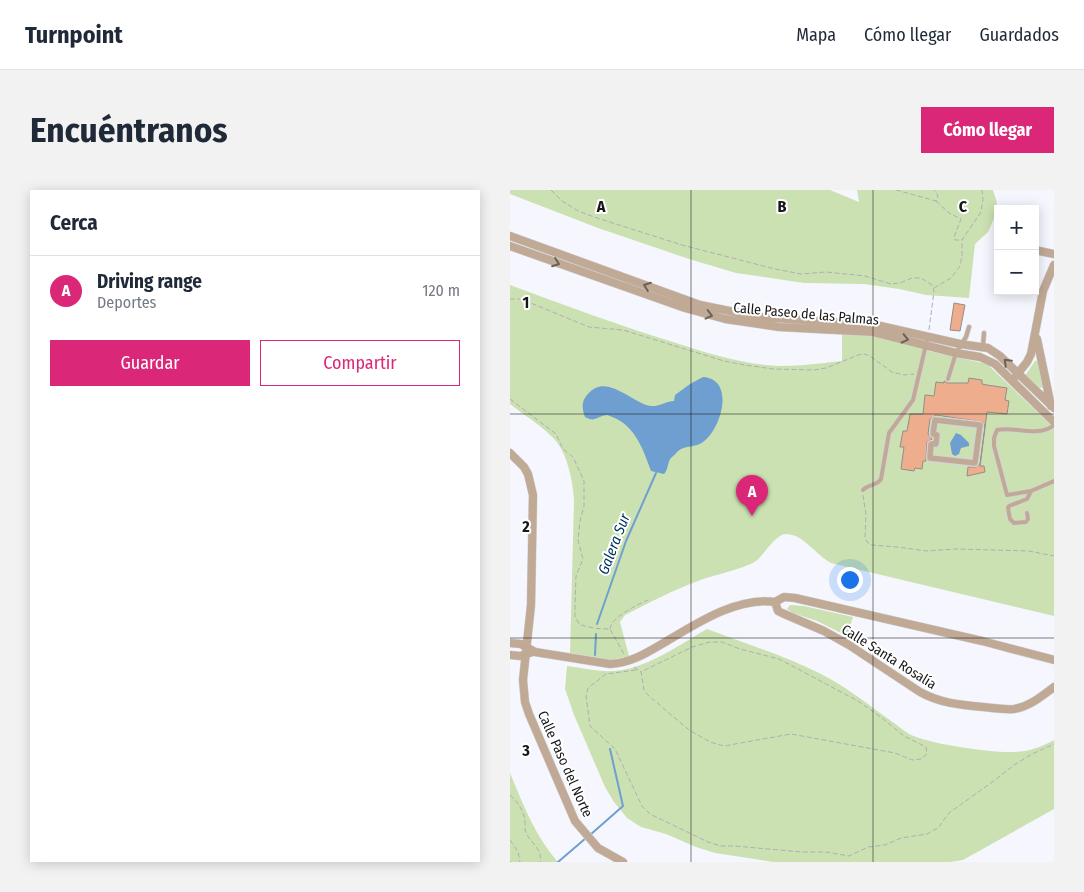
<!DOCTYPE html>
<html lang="es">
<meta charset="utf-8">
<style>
:root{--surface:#fff;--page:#f2f2f3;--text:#1f2937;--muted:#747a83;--line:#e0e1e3;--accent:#db2777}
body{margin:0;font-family:"Fira Sans Condensed",sans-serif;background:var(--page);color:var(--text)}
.controls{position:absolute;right:15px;top:15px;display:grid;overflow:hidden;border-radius:0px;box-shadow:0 2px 12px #0003}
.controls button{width:45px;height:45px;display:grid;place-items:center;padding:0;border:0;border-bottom:1px solid var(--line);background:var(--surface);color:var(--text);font:25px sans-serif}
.you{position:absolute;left:339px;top:389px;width:18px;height:18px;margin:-12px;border:4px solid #fff;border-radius:50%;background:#1a73e8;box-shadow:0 0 0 8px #1a73e833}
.badge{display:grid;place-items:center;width:32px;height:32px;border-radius:50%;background:var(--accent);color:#fff;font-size:16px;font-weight:700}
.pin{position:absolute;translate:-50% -41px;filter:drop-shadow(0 1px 2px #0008)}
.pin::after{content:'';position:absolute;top:26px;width:18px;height:15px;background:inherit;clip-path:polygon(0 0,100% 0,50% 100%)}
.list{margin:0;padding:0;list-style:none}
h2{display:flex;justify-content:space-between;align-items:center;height:65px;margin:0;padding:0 20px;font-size:21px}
h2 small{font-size:16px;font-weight:400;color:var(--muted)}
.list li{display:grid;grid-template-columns:32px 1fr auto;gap:15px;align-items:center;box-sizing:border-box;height:70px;padding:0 20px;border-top:1px solid var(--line)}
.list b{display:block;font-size:19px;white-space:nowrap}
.list p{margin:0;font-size:16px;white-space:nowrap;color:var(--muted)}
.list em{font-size:16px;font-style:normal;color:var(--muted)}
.actions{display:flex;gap:10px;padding:15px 20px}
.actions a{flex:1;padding:11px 0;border:1px solid var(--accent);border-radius:0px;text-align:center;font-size:18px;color:var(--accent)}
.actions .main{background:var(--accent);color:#fff}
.map{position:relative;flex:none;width:544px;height:672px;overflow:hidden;border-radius:0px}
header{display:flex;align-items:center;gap:30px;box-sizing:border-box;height:70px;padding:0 25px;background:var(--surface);border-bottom:1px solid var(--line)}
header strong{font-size:24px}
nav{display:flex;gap:28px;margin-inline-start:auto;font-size:18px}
.intro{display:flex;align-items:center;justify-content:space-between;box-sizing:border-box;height:120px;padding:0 30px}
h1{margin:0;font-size:35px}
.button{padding:12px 22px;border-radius:0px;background:var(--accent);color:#fff;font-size:18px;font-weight:700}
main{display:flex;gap:30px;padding:0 30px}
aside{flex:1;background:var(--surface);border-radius:0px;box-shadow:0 2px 12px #0003}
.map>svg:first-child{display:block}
</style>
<header>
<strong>Turnpoint</strong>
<nav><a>Mapa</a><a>Cómo llegar</a><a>Guardados</a></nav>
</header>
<div class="intro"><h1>Encuéntranos</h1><a class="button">Cómo llegar</a></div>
<main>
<aside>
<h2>Cerca<small></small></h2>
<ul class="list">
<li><span class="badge">A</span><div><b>Driving range</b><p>Deportes</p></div><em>120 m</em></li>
</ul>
<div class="actions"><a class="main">Guardar</a><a>Compartir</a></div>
</aside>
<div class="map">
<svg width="544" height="672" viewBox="0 0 544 672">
<rect width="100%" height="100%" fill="#f6f7fe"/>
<path fill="#cce1b2" d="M0 0H320L349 12 347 0H483L487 13 485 26 478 42 465 54 459 108 416 105 389 99 354 94 294 93 226 83 179 69 88 38 0 4Z
M0 95C54 115 108 135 163 152 197 163 234 175 271 176 291 176 312 173 332 171V144L358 145 377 148 399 153 419 161 477 174 544 238V426L321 373C306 365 294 345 277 344 266 343 254 365 246 371 234 379 203 385 188 391 163 400 139 413 115 425L110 432 119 466 102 470 60 463 64 310C63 292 58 266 46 251 34 237 15 226 0 214Z
M529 170 534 197 530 198 516 187V184L525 171Z
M280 415 294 416 343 427 337 446 307 431 283 423 277 419Z
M197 439C234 453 272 465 307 482 332 494 355 512 377 528 385 533 391 539 399 544 419 554 481 563 504 562 518 562 533 556 544 550V619L453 670 440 672H263L205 663 186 657 156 644 131 637 117 628 104 612 95 597 64 525 55 499 57 476C73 478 89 482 104 481 136 479 169 455 197 439Z
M0 583C14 616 24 644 48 672H1L0 671Z"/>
<path fill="#6f9fd0" d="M193 187C226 189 211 240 193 252 187 257 177 256 171 259 167 261 165 265 162 267 157 271 159 279 154 284L141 281C132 256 124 233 97 225 87 226 85 233 75 227 72 219 71 212 77 205 96 181 121 213 141 216 149 217 157 211 164 211L165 205 180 194Z
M446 243 451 245 459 253V256L451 258 449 264 445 266 442 264 440 253Z"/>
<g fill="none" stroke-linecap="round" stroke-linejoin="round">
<path stroke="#6f9fd0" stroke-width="2" d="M87 434 116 351 146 283
M85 465 86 444
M80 645 113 616 100 559
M48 672 76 648"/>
</g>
<path fill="#eead8c" stroke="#948d8a" d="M444 113 455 115 450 141 440 140Z
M459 188 472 190V194L477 195 497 198 495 210 499 211 497 224 477 222 470 276H474L475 282 457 286 458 277H466L470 274 475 236 473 232 426 225 420 229 418 244 422 249 417 252 416 271H413L412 279 405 278 404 281 391 279 394 257H390L393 241H397L400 224H413L415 205 424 206 426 192 434 193V191L437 193H458Z"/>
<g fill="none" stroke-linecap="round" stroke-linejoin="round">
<defs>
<path id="service" d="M473 156 474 143
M438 189 446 163 456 147 459 137
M544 235C528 248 506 236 487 240L484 248V256L497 305 521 301 544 291
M353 300C358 294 367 296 371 289L379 243 403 210 418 146
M517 323 518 329 516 332 504 333 500 329 498 318 499 316 517 309 521 301"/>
<path id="pedestrian" d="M425 230 470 235 465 273 420 268 421 254H426L427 245 423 244Z"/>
<path id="minor" d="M0 46 190 115 249 127 366 135 450 154 478 158 490 166 544 218
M0 56 175 118 215 129 269 137 363 142 446 163 470 167 485 174 544 232
M525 60 544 64
M527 149 541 216
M505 187 517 172 521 164 533 101 544 75
M0 263 14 277 18 284 23 305 21 415 13 490 15 512 19 524 65 631 88 658 113 672
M265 412 268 421 272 423 314 441 339 455 410 502C430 513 450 515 473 517 483 518 494 520 504 519 519 517 532 506 544 497
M265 412 274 407 285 408 472 451 544 470
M0 453 11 454 25 462 100 474C122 473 138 462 157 451 187 433 229 406 265 412
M0 465 10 466 20 463"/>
</defs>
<use href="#service" stroke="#d2d3da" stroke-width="5.5"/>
<use href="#pedestrian" stroke="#d2d3da" stroke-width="8"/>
<use href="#minor" stroke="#d2d3da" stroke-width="9"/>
<path stroke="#adaeb4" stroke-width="1" stroke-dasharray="5 2.5" stroke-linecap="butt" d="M41 0 52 11 68 21 84 27 172 55 265 79 291 84 316 82 355 86 381 94 390 93 402 88H411L422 95 424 101 419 140
M386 0 426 11 428 6 424 0
M426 11 439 23 451 29 444 47 445 50H452
M424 98 441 88 450 76 452 66V50L471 22 473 9 472 0
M0 109H11L79 137 113 140 214 171 235 175 263 179 304 180 316 178 348 165 354 164 360 166 382 182 394 185 404 184
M0 209 46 244 53 259 63 267 74 291V316L70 331 68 350 73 369 66 386 65 416V426L69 434C79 438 89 439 100 439L114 464
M353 305 356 325 355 347 357 352 362 355 387 357 417 361 446 359 519 361 544 366
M100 439C101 427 127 415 138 410
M124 477 131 482 134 500 138 505 179 540 200 552 214 556 281 544 385 563 402 570 411 569 417 564 416 557 394 546 372 528 348 511 288 479 269 469 230 459 212 452H200L182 457 131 482
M126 480 96 484 78 498 76 506 80 536 105 559 132 616 140 624 198 652 211 656H225L292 662H316L339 666 358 657 375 655 391 648 417 644 428 638 439 623 485 590 504 575 522 564 544 554
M0 605C8 613 14 620 15 632 15 634 15 638 15 640 19 653 33 658 30 672
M0 650 8 662 10 672
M0 671 1 672"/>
<use href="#service" stroke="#c1aa95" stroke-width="4"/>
<use href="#pedestrian" stroke="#c1aa95" stroke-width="5.5"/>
<use href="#minor" stroke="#c1aa95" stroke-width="8"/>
</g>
<defs><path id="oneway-chevron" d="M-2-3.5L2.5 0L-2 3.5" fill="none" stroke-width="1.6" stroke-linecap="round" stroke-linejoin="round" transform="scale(1.25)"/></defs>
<g stroke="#6c6058">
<use href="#oneway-chevron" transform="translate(46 73) rotate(20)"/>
<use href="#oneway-chevron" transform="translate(137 96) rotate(-160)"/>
<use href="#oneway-chevron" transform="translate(199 125) rotate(14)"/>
<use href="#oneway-chevron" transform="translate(395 149) rotate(13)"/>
<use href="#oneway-chevron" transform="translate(497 172) rotate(-135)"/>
</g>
<path fill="none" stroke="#17171a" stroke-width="1" stroke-opacity="0.55" d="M181 0V672M363 0V672M0 224H544M0 448H544"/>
<g text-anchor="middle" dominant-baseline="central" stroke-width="4" stroke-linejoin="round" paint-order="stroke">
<g font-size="14" fill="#17171a" stroke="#fff">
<text transform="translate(296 124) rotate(5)">Calle Paseo de las Palmas</text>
<text transform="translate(379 467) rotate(32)">Calle Santa Rosalía</text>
<text transform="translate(55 574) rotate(66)">Calle Paso del Norte</text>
</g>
<g font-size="15" font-style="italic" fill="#003462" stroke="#fff">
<text transform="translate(104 354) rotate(-69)">Galera Sur</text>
</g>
</g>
<g font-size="16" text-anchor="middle" font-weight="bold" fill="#17171a" stroke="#fff" stroke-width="4" stroke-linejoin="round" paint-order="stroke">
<text x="91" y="22">A</text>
<text x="272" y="22">B</text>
<text x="453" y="22">C</text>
<text x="16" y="118">1</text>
<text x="16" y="342">2</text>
<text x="16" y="566">3</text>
</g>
</svg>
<div class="controls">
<button>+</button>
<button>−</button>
</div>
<div class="you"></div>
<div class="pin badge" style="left:242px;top:326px">A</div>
</div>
</main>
